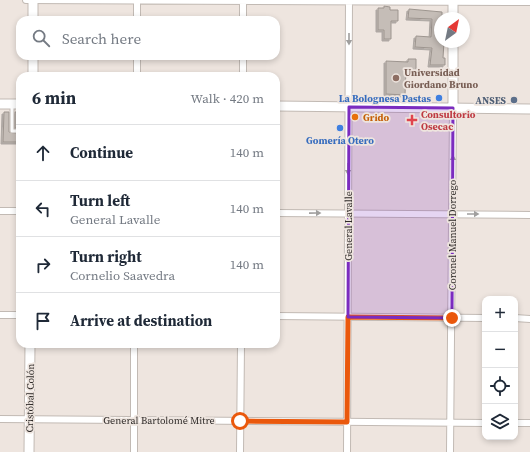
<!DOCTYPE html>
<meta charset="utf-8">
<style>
:root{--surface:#fff;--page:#f2f2f3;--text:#1f2937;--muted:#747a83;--line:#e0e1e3}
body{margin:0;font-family:"Source Serif 4",serif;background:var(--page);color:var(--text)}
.controls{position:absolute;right:12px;bottom:12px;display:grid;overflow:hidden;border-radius:8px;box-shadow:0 2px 6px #0003}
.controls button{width:36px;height:36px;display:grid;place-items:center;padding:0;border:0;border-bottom:1px solid var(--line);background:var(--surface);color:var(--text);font:20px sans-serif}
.compass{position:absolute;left:434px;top:12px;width:36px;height:36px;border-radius:50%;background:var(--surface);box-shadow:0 2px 6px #0003;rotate:33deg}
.stop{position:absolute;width:12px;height:12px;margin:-9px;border:3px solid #ea580c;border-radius:50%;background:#fff}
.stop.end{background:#ea580c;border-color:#fff;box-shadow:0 1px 4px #0008}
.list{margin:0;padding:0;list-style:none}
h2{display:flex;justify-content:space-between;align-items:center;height:52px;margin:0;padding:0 16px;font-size:17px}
h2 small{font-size:13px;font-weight:400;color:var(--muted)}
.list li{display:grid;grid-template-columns:26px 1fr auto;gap:12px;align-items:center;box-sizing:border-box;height:56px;padding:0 16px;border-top:1px solid var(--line)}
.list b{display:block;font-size:15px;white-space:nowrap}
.list p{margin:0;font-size:13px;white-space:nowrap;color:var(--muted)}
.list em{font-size:13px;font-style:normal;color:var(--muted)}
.icon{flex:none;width:22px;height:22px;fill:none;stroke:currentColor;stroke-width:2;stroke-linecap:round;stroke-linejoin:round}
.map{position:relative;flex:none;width:530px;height:452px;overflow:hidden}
.search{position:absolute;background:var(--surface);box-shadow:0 2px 6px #0003;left:16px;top:16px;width:264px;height:44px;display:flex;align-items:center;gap:10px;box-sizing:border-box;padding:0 14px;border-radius:12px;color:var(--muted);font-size:15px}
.panel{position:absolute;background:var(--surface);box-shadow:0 2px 6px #0003;left:16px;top:72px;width:264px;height:276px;border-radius:12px}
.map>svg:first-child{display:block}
</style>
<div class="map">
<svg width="530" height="452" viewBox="0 0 530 452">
<defs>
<filter id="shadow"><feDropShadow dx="-2" dy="2" stdDeviation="0" flood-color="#0004"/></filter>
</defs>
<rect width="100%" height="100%" fill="#eee5df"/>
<path fill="#c5bdb7" stroke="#9d958f" filter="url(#shadow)" d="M384 6 390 7V10H398V21H391V39H384V30H378V8H384Z
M409 9 442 12V18H440V42H444L443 58H445V65H430L432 48 415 47 416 36 431 37 432 19 408 18Z
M408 59H416V71H406L405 95 386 94V61L408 62Z
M4 112H9V132L20 134V142H3Z
M15 112H20V128H15Z"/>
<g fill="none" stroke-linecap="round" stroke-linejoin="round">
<defs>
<path id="lane" d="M12 106V131H20"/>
<path id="street" d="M26 0 530 2
M137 20V0
M243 20V0
M137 76V56
M243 76V56
M0 211H20
M276 213 530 215
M0 315H20
M276 316 485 318
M515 318 530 319
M134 344V452
M0 419 485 423
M515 423H530
M240 452 241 344
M347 452 349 0
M450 452 453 108"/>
<path id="secondary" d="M453 18V0
M33 20V0
M33 76V56
M0 104H20
M276 106 530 109
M453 108V42
M29 452 30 344"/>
</defs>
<use href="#lane" stroke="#c2bab4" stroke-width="5"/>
<use href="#street" stroke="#c2bab4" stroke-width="8"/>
<use href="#secondary" stroke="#c2bab4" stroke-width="11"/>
<use href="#lane" stroke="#fff" stroke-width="3"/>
<use href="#street" stroke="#fff" stroke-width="6"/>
<use href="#secondary" stroke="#fff" stroke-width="9"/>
</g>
<defs><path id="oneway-solid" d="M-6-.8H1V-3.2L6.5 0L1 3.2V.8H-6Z"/></defs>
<g fill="#a09f9e">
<use href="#oneway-solid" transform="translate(349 39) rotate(90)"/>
<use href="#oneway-solid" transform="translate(453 161) rotate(-90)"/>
<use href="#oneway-solid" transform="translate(348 169) rotate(90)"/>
<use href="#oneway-solid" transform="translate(315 213) rotate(-1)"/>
<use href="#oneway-solid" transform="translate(473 214)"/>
</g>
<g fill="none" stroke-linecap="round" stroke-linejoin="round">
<path stroke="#ea580c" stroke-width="5" d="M240 421 347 422 348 317 452 318"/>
</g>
<path fill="#7b2cbf" fill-opacity="0.2" stroke="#7b2cbf" stroke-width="3" stroke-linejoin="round" d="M349 107 453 108 452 318 348 317Z"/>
<circle fill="#8d6e63" stroke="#eee5df" stroke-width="1.5" cx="396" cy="78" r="4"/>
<g fill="#3f7fe0" stroke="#eee5df" stroke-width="1.5">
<circle cx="439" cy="98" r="4"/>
<circle cx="340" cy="128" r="4"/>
</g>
<circle fill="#5c6f8a" stroke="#eee5df" stroke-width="1.5" cx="514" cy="100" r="4"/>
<circle fill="#e8710a" stroke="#eee5df" stroke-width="1.5" cx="355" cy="117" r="4"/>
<path fill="#e0444e" stroke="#eee5df" stroke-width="1.5" d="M410 114h4v4h4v4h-4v4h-4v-4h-4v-4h4z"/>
<g text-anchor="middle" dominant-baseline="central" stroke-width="3.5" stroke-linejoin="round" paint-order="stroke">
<g font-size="10" font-weight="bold" fill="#785e54" stroke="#eee5df" text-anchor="start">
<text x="404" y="72">Universidad<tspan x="404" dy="12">Giordano Bruno</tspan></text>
</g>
<g font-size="10" font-weight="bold" fill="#366cbe" stroke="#eee5df" text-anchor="end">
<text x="431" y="98">La Bolognesa Pastas</text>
<text x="340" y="140" text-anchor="middle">Gomería Otero</text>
</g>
<g font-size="10" font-weight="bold" fill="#4e5e75" stroke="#eee5df" text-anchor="end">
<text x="506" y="100">ANSES</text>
</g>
<g font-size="10" font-weight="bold" fill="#be3a42" stroke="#eee5df" text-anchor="start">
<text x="421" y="114">Consultorio<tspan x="421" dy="12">Osecac</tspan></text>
</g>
<g font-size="10" font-weight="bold" fill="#c56008" stroke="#eee5df" text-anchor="start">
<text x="363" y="117">Grido</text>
</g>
<g font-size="10" fill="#2d2927" stroke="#eee5df">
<text transform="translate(348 226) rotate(-90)">General Lavalle</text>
<text transform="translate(452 235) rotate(-90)">Coronel Manuel Dorrego</text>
<text transform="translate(30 398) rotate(-89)">Cristóbal Colón</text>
<text x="159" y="420">General Bartolomé Mitre</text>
</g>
</g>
</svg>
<div class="controls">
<button>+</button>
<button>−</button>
<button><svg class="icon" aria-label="locate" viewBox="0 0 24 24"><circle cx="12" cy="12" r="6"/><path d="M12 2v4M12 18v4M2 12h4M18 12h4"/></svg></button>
<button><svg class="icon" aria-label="layers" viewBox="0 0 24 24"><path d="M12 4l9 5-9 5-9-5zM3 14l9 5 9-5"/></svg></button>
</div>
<svg class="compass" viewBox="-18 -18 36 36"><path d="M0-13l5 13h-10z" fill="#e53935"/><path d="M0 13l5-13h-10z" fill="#747a83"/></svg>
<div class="stop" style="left:240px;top:421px"></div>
<div class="stop end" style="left:452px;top:318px"></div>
<div class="search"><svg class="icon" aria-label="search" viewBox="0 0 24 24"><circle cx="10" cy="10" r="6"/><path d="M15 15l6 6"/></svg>Search here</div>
<section class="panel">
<h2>6 min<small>Walk · 420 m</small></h2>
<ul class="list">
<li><svg class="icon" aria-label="ahead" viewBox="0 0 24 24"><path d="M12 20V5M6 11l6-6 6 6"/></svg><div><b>Continue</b></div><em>140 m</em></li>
<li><svg class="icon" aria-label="left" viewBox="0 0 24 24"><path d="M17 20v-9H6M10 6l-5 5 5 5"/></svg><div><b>Turn left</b><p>General Lavalle</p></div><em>140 m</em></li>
<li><svg class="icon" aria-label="right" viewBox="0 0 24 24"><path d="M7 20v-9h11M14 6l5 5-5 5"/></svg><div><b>Turn right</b><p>Cornelio Saavedra</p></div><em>140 m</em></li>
<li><svg class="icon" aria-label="arrive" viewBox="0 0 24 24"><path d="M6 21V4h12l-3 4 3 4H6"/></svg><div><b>Arrive at destination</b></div></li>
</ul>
</section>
</div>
